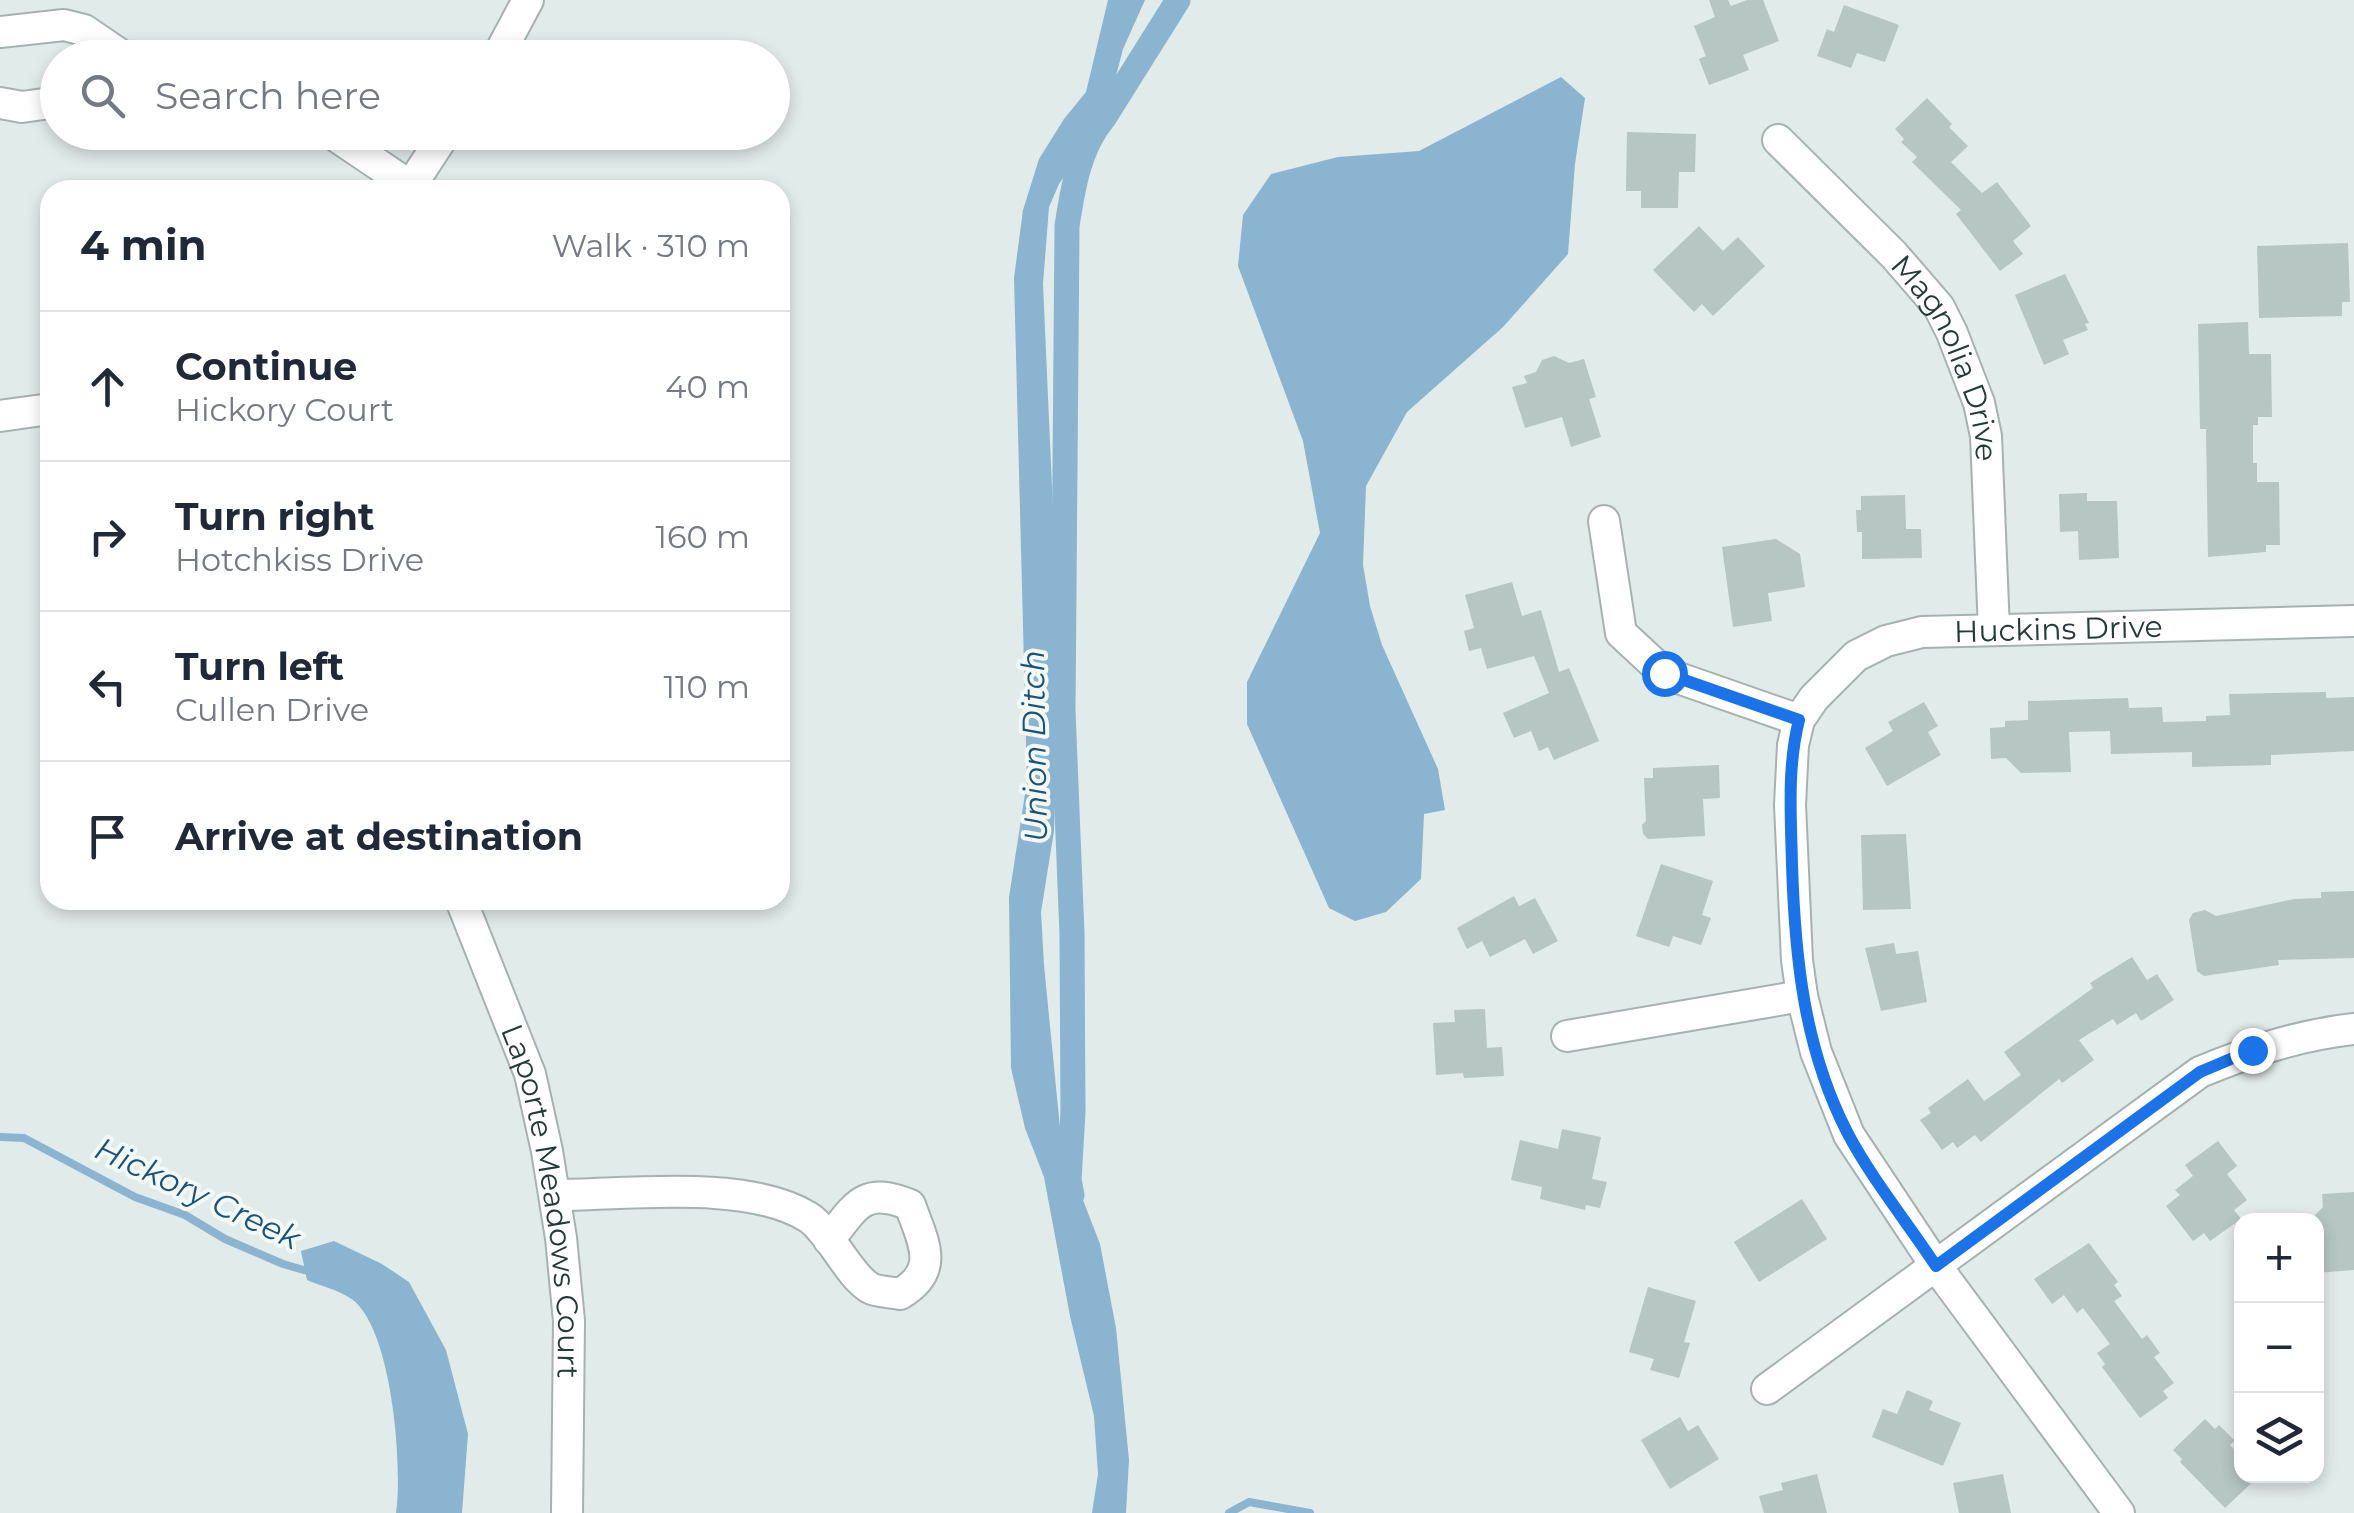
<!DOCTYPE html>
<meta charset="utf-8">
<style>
:root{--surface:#fff;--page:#f2f2f3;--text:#1f2937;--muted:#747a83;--line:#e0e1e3}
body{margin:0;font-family:Montserrat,sans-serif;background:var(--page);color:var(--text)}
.controls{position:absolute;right:30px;bottom:30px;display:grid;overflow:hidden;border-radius:20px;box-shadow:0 5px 15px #0003}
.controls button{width:90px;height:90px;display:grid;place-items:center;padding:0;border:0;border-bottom:2px solid var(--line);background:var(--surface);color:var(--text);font:50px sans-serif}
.stop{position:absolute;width:30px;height:30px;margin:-22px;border:8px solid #1a73e8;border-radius:50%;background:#fff}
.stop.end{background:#1a73e8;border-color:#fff;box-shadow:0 2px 10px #0008}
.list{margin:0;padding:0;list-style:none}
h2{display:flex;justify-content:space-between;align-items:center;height:130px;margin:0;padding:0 40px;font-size:42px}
h2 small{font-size:32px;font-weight:400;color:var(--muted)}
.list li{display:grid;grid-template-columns:65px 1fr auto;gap:30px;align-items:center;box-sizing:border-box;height:150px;padding:0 40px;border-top:2px solid var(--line)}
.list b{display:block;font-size:38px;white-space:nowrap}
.list p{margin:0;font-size:32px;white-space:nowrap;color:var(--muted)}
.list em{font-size:32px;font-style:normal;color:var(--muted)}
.icon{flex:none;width:55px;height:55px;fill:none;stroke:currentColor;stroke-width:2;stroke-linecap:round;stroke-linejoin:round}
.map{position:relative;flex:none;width:2354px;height:1513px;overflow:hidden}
.search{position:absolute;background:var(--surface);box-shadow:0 5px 15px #0003;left:40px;top:40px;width:750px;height:110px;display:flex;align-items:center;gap:25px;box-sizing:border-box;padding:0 35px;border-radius:55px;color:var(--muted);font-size:38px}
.panel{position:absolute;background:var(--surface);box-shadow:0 5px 15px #0003;left:40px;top:180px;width:750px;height:730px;border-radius:30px}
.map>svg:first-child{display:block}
</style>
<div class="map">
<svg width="2354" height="1513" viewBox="0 0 2354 1513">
<rect width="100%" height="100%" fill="#e1ebe9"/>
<path fill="#8ab4cf" d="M1108 0H1145L1123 49 1102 130 1081 152 1059 184 1049 207 1043 284 1060 668 1054 831 1041 912 1044 965 1060 1128 1076 1182 1100 1244 1116 1328 1129 1460 1126 1513H1092L1098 1474 1094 1416 1070 1316 1044 1177 1025 1128 1011 1068 1009 897 1027 781 1014 278 1023 210 1039 159 1064 119 1086 92Z
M1561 77 1585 98 1575 164 1568 254 1503 327 1407 412 1366 486 1363 565 1370 606 1382 645 1438 769 1445 810 1424 814 1421 879 1386 912 1355 921 1329 908 1247 724V682L1320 533 1303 441 1238 266 1243 215 1271 174 1338 157 1419 151Z
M334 1241 382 1264 409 1282 446 1350 468 1434 462 1513H396C403 1467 392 1324 350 1298 338 1290 321 1286 307 1280L301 1251Z"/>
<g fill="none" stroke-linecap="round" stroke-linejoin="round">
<path stroke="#8ab4cf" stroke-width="8" d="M0 1137 24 1138 135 1197 185 1215 225 1239 283 1264 311 1272
M1229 1513 1249 1502 1310 1513"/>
<path stroke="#8ab4cf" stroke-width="25" d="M1072 1195 1069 1180 1073 1112 1072 934 1063 711 1067 226C1073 187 1079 148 1104 118L1178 0"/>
</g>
<path fill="#b6c6c3" d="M1709 0H1728L1731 6 1747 0H1763L1779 41 1743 55 1749 70 1709 85 1699 59 1706 56 1694 26 1715 17Z
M1844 5 1899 25 1885 62 1857 53 1851 68 1817 56 1827 29 1834 32Z
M1927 98 1952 124 1949 127 1968 146 1951 162 1982 193 1997 182 2031 226 2013 241 2023 254 2000 271 1956 214 1961 210 1912 162 1917 157 1901 142 1904 139 1895 129Z
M1627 132 1696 134 1695 172H1679L1678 208H1641V191H1626Z
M1699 226 1723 251 1738 237 1765 266 1713 316 1702 304 1694 312 1653 270Z
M2348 243 2350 302H2342V316L2259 318 2257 246Z
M2065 274 2089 323 2085 324 2088 330 2063 340 2069 354 2044 365 2015 295Z
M2248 322 2249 354H2271L2272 417H2258V425H2253V463H2257V482H2279L2280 545H2266V552L2208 557 2206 429H2200L2198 324Z
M1554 356 1569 363 1584 359 1596 397 1589 399 1601 437 1571 447 1562 417 1525 428 1512 387 1527 383 1524 376 1536 372 1542 360Z
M2087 493V501H2117L2119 558 2079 560 2078 531 2060 532 2059 494Z
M1905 495 1906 529H1921L1922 558 1862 559V532H1857L1856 510H1861V496Z
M1776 539 1800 554 1805 587 1768 593 1772 621 1733 627 1722 547Z
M1512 582 1522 616 1541 610 1559 672 1569 668 1599 741 1554 760 1548 747 1539 751 1531 731 1514 738 1503 713 1549 693 1534 656 1487 669 1481 648 1469 651 1464 631 1474 628 1465 595Z
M2326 692V698L2354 697V751L2271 755V765L2192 767V752L2111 754 2110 731 2069 732 2071 772 2021 773 2006 758 1991 759 1990 728 2005 727V721L2028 720V701L2128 698 2129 708 2162 707 2163 722 2206 721V716L2230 715 2229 694Z
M1924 702 1938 726 1928 732 1941 755 1887 786 1865 748 1893 731 1888 722Z
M1719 765 1720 798 1703 799 1705 836 1648 839 1643 834 1642 825 1646 821 1644 778H1653V768Z
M1906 834 1911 909 1863 910 1861 835Z
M1661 864 1713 881 1702 915 1711 918 1701 945 1673 936 1669 947 1636 936Z
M2354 891V958L2278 960 2279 965 2204 976 2197 971 2189 920 2193 913 2205 910 2216 916 2294 899 2321 898V892Z
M1514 896 1519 906 1535 898 1558 941 1533 954 1525 939 1490 957 1482 941 1467 949 1457 928Z
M1894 943 1896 954 1918 951 1927 1002 1881 1011 1865 948Z
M2132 957 2147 980 2157 974 2174 1000 2141 1021 2136 1013 2117 1025 2113 1019 2079 1040 2094 1060 2062 1083 2059 1079 1981 1142 1975 1135 1957 1148 1953 1142 1942 1150 1920 1120 1931 1113 1928 1108 1968 1079 1984 1101 2021 1075 2004 1052 2093 988 2090 983Z
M1485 1009 1487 1048 1502 1047 1504 1076 1464 1078 1463 1073 1436 1075 1433 1023 1455 1022 1454 1010Z
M1562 1129 1601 1137 1592 1179 1607 1182 1600 1208 1586 1205 1585 1210 1540 1199 1542 1187 1511 1180 1520 1140 1558 1149Z
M2218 1141 2237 1166 2227 1174 2247 1200 2234 1210 2241 1219 2210 1241 2204 1233 2193 1241 2166 1206 2180 1195 2175 1190 2193 1176 2185 1165Z
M2354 1192V1270L2316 1273 2315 1215 2323 1207 2322 1194Z
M1802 1199 1827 1239 1759 1282 1734 1242Z
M2089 1243 2118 1282 2114 1285 2122 1296 2114 1301 2142 1339 2147 1335 2160 1353 2154 1357 2174 1383 2163 1391 2168 1398 2140 1418 2102 1367 2105 1364 2097 1353 2110 1344 2083 1308 2077 1313 2064 1295 2052 1304 2034 1279Z
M1648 1287 1696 1301 1684 1342 1690 1343 1679 1378 1650 1370 1654 1359 1629 1352Z
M1907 1390 1933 1401 1929 1410 1961 1423 1943 1466 1872 1437 1883 1409 1897 1414Z
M1680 1417 1688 1431 1698 1425 1719 1459 1670 1489 1641 1440Z
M2205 1419 2215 1429 2219 1425 2235 1441 2230 1445 2242 1457V1476H2259L2225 1508 2180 1462 2182 1459 2173 1450Z
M1817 1474 1827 1513H1764L1759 1496 1783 1490 1781 1483Z
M2003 1474 2011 1513H1959L1953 1483Z"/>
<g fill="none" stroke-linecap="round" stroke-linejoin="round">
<defs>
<g id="minor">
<path d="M0 32 64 25 84 30 125 58"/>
<path d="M497 58 528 0"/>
<path d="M0 103 22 107 58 102"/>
<path d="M330 132 410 186"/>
<path id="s1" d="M1778 140 1894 255 1939 307 1952 333 1979 403 1986 436 1994 630"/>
<path d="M408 190 446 132"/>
<path d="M0 416 50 409"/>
<path d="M1604 521 1621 633 1664 673 1799 720"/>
<path id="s2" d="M461 900 530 1074 547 1151 561 1238 569 1321 567 1513"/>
<path d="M1567 1036 1802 996"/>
<path d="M555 1195C626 1195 747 1179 808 1217 830 1231 848 1275 870 1288 877 1292 892 1292 900 1294 941 1270 923 1242 910 1205 864 1186 856 1205 829 1240"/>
<path d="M1767 1389 2200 1072C2251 1051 2299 1035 2354 1029"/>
<path id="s3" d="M2119 1513 1936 1266 1849 1135 1816 1052 1802 996 1797 960 1790 805 1793 745 1799 720 1814 698 1856 656 1886 641 1922 632 2354 621"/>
</g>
</defs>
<use href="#minor" stroke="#a4b3b1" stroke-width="34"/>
<use href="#minor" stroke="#fff" stroke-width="30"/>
</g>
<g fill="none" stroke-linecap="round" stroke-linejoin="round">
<path stroke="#1a73e8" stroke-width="12" d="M1664 673 1799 720C1787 768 1791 816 1792 865 1795 958 1804 1048 1847 1132 1871 1178 1907 1222 1936 1266L2200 1072 2252 1050"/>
</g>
<g text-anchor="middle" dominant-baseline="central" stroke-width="8" stroke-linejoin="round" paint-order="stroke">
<g font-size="30" fill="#223b3a" stroke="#f1f8f6">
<text stroke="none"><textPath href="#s1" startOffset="282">Magnolia Drive</textPath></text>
<text stroke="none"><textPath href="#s3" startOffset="1182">Huckins Drive</textPath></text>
<text stroke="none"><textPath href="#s2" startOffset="315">Laporte Meadows Court</textPath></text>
</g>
<g font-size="32" font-style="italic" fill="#1d5276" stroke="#f1f8f6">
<text transform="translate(1034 746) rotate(-91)">Union Ditch</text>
<text transform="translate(198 1193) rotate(25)">Hickory Creek</text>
</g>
</g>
</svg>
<div class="controls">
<button>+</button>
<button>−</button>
<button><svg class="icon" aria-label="layers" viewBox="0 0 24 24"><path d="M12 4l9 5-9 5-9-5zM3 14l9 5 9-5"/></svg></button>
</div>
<div class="stop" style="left:1664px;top:673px"></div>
<div class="stop end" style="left:2252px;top:1050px"></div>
<div class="search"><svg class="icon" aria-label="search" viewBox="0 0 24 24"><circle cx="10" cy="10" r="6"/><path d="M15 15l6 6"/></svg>Search here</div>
<section class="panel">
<h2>4 min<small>Walk · 310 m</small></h2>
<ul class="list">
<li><svg class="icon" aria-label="ahead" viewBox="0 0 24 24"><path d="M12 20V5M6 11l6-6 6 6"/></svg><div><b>Continue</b><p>Hickory Court</p></div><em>40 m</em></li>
<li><svg class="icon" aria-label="right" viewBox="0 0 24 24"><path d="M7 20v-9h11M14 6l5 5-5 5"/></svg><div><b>Turn right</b><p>Hotchkiss Drive</p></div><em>160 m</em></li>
<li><svg class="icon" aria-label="left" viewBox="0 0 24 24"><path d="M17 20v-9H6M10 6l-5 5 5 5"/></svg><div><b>Turn left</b><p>Cullen Drive</p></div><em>110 m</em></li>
<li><svg class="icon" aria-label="arrive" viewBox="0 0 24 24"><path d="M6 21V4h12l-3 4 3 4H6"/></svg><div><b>Arrive at destination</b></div></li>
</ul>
</section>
</div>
